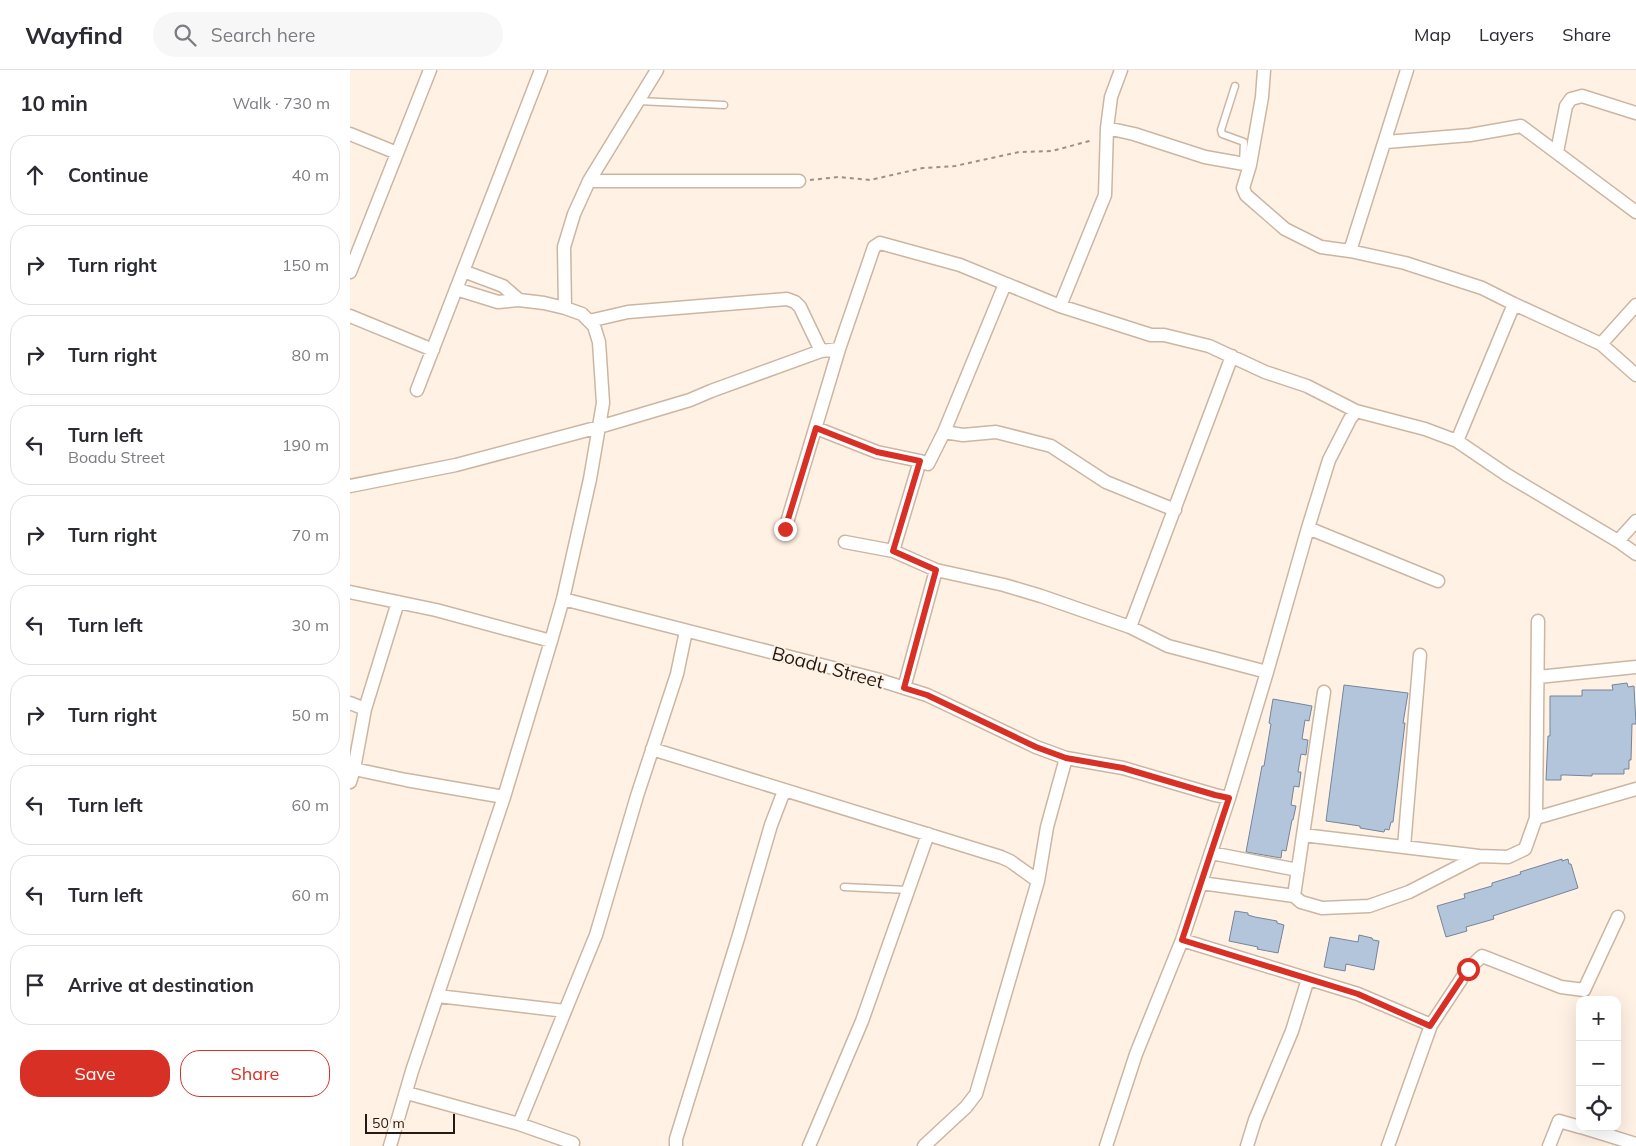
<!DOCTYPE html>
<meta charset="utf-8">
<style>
:root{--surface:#fff;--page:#f7f7f7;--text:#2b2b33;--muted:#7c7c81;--line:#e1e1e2;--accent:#d93025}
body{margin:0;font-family:Mulish,sans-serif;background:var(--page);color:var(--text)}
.controls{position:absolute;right:15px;bottom:15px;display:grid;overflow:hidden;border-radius:10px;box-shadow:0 5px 20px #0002}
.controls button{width:45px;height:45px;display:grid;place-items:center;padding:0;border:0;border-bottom:1px solid var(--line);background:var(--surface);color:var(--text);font:25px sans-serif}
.scale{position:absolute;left:15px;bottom:12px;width:90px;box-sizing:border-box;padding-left:5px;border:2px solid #221a13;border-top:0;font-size:14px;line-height:18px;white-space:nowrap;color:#221a13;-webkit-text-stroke:4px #fff1e4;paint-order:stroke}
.stop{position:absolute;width:15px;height:15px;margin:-11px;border:4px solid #d93025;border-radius:50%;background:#fff}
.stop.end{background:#d93025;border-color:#fff;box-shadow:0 1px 5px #0008}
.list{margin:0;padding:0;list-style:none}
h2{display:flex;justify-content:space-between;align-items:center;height:65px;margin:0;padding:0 20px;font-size:21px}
h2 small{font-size:16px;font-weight:400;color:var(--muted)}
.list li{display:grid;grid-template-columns:32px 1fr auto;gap:15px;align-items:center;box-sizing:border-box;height:80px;margin:0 10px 10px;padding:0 10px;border:1px solid var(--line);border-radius:20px}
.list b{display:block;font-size:19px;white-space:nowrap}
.list p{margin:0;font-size:16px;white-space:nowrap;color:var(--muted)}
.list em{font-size:16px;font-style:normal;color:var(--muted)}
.actions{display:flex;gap:10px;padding:15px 20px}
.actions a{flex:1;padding:11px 0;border:1px solid var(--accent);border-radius:20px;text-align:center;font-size:18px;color:var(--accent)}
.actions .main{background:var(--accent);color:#fff}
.icon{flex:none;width:28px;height:28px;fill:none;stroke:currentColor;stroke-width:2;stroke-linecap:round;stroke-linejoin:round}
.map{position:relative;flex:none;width:1286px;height:1076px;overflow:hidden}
header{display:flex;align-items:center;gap:30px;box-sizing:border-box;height:70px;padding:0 25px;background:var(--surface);border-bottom:1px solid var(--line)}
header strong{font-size:24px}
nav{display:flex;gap:28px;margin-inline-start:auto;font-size:18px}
.search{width:350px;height:45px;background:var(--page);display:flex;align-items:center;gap:12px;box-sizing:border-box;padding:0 18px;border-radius:28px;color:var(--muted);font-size:19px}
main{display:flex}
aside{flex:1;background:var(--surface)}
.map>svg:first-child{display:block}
</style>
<header>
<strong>Wayfind</strong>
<div class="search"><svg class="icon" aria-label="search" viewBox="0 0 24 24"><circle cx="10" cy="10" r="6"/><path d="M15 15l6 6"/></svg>Search here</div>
<nav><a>Map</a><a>Layers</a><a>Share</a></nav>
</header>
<main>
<aside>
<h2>10 min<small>Walk · 730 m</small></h2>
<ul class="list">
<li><svg class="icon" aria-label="ahead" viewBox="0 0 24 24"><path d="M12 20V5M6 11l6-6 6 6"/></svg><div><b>Continue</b></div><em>40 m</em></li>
<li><svg class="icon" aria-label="right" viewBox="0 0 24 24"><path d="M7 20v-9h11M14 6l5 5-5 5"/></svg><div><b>Turn right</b></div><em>150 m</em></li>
<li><svg class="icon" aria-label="right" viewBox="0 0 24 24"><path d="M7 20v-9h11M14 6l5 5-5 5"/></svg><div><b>Turn right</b></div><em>80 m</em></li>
<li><svg class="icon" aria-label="left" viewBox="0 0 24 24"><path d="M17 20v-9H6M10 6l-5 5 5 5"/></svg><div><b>Turn left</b><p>Boadu Street</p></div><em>190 m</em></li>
<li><svg class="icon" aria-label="right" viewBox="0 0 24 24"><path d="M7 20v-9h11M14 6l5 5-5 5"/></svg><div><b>Turn right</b></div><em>70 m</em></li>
<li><svg class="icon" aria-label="left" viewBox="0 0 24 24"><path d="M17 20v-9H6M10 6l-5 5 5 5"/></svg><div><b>Turn left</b></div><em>30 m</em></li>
<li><svg class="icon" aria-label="right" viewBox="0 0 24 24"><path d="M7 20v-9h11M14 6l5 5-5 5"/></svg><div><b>Turn right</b></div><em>50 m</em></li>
<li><svg class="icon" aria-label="left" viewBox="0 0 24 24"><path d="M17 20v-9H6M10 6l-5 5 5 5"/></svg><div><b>Turn left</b></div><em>60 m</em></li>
<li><svg class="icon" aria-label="left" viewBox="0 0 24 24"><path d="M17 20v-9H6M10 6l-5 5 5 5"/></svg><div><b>Turn left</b></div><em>60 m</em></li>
<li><svg class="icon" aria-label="arrive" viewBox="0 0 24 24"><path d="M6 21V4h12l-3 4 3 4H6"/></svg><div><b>Arrive at destination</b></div></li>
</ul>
<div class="actions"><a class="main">Save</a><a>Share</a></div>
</aside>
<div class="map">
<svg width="1286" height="1076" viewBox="0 0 1286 1076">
<rect width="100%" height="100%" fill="#fff1e4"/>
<path fill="#b3c5db" stroke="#74859a" d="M1277 613 1278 617 1284 616 1286 654H1282L1281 690H1279V699H1274V704H1242V706L1216 705H1211V710H1196L1198 666H1200V626H1232V620H1263L1262 615Z
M994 615 1058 623 1053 653H1055L1043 752H1041L1039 760 1035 759 1034 762 1010 758V756L976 751Z
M923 629 962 636 959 651 955 650 952 669 958 670 956 685 951 684 948 702H951L949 717 944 716 941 735 946 736 943 750H942L936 781 932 780 931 788 896 782 912 696H914L921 654 919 653Z
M1212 789V791L1218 789 1219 794H1221L1228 818 1143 846 1144 849 1116 857 1117 861 1096 867 1087 836 1115 828 1114 824 1142 816V813L1171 804 1170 802Z
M885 841 898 843V845L905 847 927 851V853L934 855 928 883 907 879 908 877 879 871Z
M1009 865 1022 868 1023 870 1029 871 1024 900 996 894 995 901 974 897 980 867 1008 872Z"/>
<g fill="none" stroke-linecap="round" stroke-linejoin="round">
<defs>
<path id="service" d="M885 16 871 60 872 64 894 72 893 94
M288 31 374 35
M494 817 558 820"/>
<path id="minor" d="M914 0 912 27 900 95 893 118 896 125 935 159 971 177 1000 181 1055 193 1132 218 1164 234 1251 274 1286 305
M757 58 784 64 855 87 900 95
M0 64 47 83
M1036 72 1120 65 1171 56 1286 142
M1207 82 1216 36 1221 29 1232 26 1286 43
M239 111H449
M1000 181 1057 0
M113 201 153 216 169 230
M0 202 80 0
M710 236 755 125 757 58 761 27 771 0
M215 238 214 177 224 144 239 111 307 0
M0 246 83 280
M239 251 278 242 437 229 445 232 450 237 471 281
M1251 274 1286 235
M67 320 191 0
M466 358 527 382 570 391
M594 362 613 365 646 362 701 376 756 412 825 440
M1107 371 1164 234
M0 416 106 395 249 357 340 330 361 321 471 281 489 279
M958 458 1088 511
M435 459 489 279 524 177 530 173 610 195 710 236 801 265H814L859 276 915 302 957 316 1006 341 1075 359 1107 371 1157 405 1268 471 1286 484
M1268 471 1286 451
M495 472 543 481 586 500 654 515 691 526 780 557 818 576 917 602
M543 481 570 391 578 394 594 362 655 214
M0 522 86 540 201 571
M213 529 526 609 577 625 686 677 716 688 773 698 865 725 879 728
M780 557 882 286
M1188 607 1286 597
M554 618 586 500
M974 622 944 826 951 832 972 838 1019 836 1059 822 1129 786
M0 633 15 639 4 699 0 712
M15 639 48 532
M302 679 651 787 660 791 688 811
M4 699 56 710 154 727
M1186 748 1286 719
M953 765 1129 786 1158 787 1175 779 1186 748 1188 551
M1054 777 1070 585
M861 783 948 800
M851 813 944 826
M832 870 1008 924 1081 955
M88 926 215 941
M57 1023 169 1054 223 1073
M169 1054 246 865 287 726 327 604 336 561
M1231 1057 1286 1074
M40 1076 62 1001 154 727 201 571 213 529 240 409 253 333 249 272 244 256 232 244 215 238 194 233 169 230 148 232 106 219
M326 1076V1069L389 865 421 755 434 721
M459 1076 512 951 578 764
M574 1076 616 1037 626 1024 688 811 697 757 716 688
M756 1076 786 984 832 870 879 728 917 602 958 458 979 390 1000 349 1006 341
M897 1076 905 1050 942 961 958 909
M1038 1076 1081 955 1118 899 1132 886 1211 917 1234 920 1268 847
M1199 1076 1209 1051 1230 1057"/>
</defs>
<use href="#service" stroke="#ccb6a2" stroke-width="9"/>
<use href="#minor" stroke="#ccb6a2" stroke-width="15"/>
<path stroke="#9c9186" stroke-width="2" stroke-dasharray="4 4" stroke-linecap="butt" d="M460 110 489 107 520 110 573 98 605 96 669 82 702 81 743 70"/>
<use href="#service" stroke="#fff" stroke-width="6"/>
<use href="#minor" stroke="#fff" stroke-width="12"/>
</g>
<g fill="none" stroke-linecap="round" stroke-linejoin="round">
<path stroke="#d93025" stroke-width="6" d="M435 459 466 358 527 382 570 391 543 481 586 500 554 618 577 625 686 677 716 688 773 698 865 725 879 728 832 870 1008 924 1080 956 1118 899"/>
</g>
<g text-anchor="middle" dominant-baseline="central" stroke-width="4" stroke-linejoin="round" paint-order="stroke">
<g font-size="19" fill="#221a13" stroke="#fff1e4">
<text transform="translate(478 597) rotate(15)">Boadu Street</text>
</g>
</g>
</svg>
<div class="controls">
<button>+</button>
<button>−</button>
<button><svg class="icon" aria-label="locate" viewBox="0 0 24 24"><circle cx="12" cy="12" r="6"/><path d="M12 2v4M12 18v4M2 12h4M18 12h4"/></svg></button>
</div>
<div class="scale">50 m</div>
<div class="stop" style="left:1118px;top:899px"></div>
<div class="stop end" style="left:435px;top:459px"></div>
</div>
</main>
